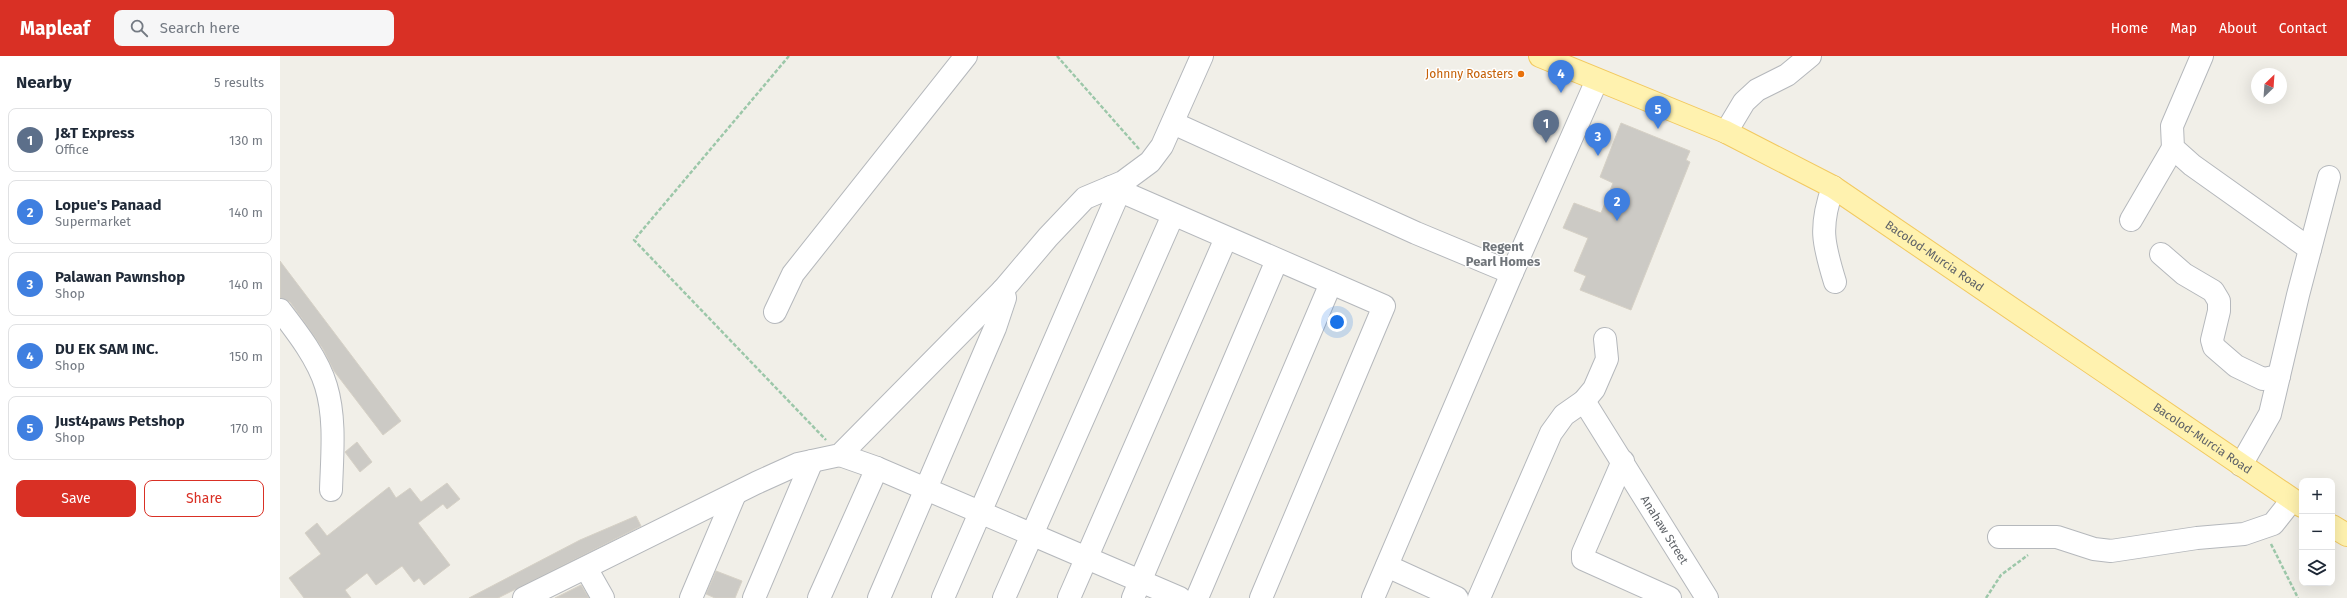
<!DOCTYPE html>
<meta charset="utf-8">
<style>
:root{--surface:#fff;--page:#f6f6f7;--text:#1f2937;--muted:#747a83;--line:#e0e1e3;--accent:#d93025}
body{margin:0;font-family:"Fira Sans",sans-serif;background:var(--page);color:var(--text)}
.controls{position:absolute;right:12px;bottom:12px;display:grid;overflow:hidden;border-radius:8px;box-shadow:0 4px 16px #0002}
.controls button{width:36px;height:36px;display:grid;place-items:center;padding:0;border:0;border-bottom:1px solid var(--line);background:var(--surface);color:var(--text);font:20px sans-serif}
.compass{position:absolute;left:1971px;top:12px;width:36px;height:36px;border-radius:50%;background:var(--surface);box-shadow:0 4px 16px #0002;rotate:25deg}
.you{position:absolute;left:1057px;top:266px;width:14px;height:14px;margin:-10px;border:3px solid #fff;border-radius:50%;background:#1a73e8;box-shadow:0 0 0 6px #1a73e833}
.badge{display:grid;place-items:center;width:26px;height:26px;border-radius:50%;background:var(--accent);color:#fff;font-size:13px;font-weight:700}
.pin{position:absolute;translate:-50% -33px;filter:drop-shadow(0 1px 2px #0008)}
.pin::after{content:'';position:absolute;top:21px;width:14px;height:12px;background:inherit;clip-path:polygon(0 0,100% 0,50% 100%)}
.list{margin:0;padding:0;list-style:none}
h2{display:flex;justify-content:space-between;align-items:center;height:52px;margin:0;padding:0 16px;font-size:17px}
h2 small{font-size:13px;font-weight:400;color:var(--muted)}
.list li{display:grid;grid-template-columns:26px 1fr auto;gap:12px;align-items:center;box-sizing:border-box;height:64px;margin:0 8px 8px;padding:0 8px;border:1px solid var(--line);border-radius:8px}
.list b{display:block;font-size:15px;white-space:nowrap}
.list p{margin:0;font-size:13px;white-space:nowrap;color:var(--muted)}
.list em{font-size:13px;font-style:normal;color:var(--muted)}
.actions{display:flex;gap:8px;padding:12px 16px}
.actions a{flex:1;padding:9px 0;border:1px solid var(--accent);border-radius:8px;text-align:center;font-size:14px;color:var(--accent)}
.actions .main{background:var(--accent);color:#fff}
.icon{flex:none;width:22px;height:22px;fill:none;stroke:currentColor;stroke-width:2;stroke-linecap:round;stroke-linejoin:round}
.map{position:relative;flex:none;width:2067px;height:542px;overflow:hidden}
header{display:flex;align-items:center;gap:24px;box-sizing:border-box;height:56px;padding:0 20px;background:var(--accent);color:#fff}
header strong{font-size:19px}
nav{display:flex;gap:22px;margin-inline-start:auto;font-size:14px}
.search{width:280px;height:36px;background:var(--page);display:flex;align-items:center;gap:10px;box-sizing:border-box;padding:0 14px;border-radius:8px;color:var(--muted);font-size:15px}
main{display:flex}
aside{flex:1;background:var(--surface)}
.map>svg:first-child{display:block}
</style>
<header>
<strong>Mapleaf</strong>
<div class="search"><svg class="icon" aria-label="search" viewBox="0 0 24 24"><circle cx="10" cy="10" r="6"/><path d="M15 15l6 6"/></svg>Search here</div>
<nav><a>Home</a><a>Map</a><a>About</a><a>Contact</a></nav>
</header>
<main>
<aside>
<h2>Nearby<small>5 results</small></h2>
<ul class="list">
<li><span class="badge" style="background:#5c6f8a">1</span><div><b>J&amp;T Express</b><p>Office</p></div><em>130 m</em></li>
<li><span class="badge" style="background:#3f7fe0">2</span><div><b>Lopue's Panaad</b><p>Supermarket</p></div><em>140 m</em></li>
<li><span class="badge" style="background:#3f7fe0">3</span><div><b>Palawan Pawnshop</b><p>Shop</p></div><em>140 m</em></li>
<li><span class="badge" style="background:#3f7fe0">4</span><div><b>DU EK SAM INC.</b><p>Shop</p></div><em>150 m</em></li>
<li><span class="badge" style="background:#3f7fe0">5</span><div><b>Just4paws Petshop</b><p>Shop</p></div><em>170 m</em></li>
</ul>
<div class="actions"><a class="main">Save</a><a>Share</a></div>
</aside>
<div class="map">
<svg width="2067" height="542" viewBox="0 0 2067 542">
<rect width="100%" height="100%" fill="#f1efe8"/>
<path fill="#cccac5" stroke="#d6d1c6" d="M1341 67 1410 95 1406 104 1410 106 1351 254 1300 234 1306 220 1294 215 1308 182 1283 172 1294 147 1321 157 1333 127 1320 121Z
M0 205 121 365 103 379 54 315 43 293 23 264 10 246 0 242Z
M77 386 92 406 80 416 65 396Z
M167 427 180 443 167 453 163 448 138 467 170 509 144 529 139 522 134 526 122 510 96 529 87 517 65 534 71 542H24L9 522 41 498 25 477 37 467 47 480 109 431 116 442 130 432 141 446Z
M356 460 361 470 218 542H189L300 484Z
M436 515 462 525 455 542H435L426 538Z
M301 529 309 542H275Z"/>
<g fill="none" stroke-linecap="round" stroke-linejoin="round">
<defs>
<g id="minor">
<path d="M1922 0 1892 70 1893 92 1912 109 2030 193"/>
<path d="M893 67 1136 177 1232 217"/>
<path d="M1446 76 1464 46 1477 34 1507 19 1530 0"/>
<path d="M831 131 1104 250 981 542"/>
<path d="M1553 131C1539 171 1543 187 1555 226"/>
<path d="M1851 164 1893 92"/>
<path d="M1881 198 1904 218 1933 235 1939 245V255L1932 284 1934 291 1956 310 1983 323 1999 320"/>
<path d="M0 254C17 276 38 303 46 330 56 363 52 400 51 434"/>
<path d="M495 256 513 218 686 0"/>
<path id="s1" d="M1304 345 1427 542"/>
<path d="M560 399 597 412 900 542"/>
<path d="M1343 405 1303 497V503L1390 542"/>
<path d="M1961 409 1990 358 2018 239 2049 121"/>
<path d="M1719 481H1777L1814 493 1831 495 1917 482 1964 478 1993 468 2012 444"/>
<path d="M1107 510 1177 542"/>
<path d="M306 512 323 542"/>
<path d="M244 542 476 427 518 408 560 399 723 234 768 181 805 142 843 126 870 106 882 90 922 0"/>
<path d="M411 542 455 438"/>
<path d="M474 542 532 405"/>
<path d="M539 542 597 412"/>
<path d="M599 542 715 272 725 242 723 234"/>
<path d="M663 542 839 136"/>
<path d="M724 542 893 159"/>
<path d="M789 542 946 182"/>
<path d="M853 542 997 204"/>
<path d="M917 542 1051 227"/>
<path d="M1093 542 1232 217 1317 24"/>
<path d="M1199 542 1271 377 1284 359 1304 345 1314 333 1327 303 1325 283"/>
</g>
<g id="major">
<path id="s2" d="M1260 0 1446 76 1553 131 2022 450"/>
<path d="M2052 470 2067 479"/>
</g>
</defs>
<use href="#minor" stroke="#b5b8bc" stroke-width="24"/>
<use href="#major" stroke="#f2c960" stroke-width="24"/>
<path stroke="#9cc7a9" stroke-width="2.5" stroke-dasharray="4 2" stroke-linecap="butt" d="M509 0 354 184 546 384
M777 0 859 93
M1991 488 2018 542
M1706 542 1721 519 1748 499"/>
<use href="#minor" stroke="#fff" stroke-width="22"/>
<use href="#major" stroke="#fff2af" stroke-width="22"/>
</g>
<circle fill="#e8710a" stroke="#fff" stroke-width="1.5" cx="1241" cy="18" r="4"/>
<g text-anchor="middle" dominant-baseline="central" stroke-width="3" stroke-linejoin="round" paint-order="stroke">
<g font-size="12" fill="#c56008" stroke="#fff" text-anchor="end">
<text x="1233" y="18">Johnny Roasters</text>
</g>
<g font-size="12" fill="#5f6368" stroke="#fff">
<text stroke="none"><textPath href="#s2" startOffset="444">Bacolod-Murcia Road</textPath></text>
<text stroke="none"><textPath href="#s2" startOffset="768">Bacolod-Murcia Road</textPath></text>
<text stroke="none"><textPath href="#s1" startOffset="152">Anahaw Street</textPath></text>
</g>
<g font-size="13" font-weight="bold" fill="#70757a" stroke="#fff">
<text x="1223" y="190">Regent<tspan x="1223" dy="15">Pearl Homes</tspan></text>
</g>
</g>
</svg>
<div class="controls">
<button>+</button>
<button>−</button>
<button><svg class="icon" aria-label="layers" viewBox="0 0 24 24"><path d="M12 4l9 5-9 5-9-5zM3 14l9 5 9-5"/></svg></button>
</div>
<svg class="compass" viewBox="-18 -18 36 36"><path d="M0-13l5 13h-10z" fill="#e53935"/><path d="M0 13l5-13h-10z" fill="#747a83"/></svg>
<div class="you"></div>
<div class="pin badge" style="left:1266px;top:87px;background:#5c6f8a">1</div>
<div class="pin badge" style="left:1337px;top:165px;background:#3f7fe0">2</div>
<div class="pin badge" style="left:1318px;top:100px;background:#3f7fe0">3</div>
<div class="pin badge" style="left:1281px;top:37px;background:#3f7fe0">4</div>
<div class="pin badge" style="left:1378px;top:73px;background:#3f7fe0">5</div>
</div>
</main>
